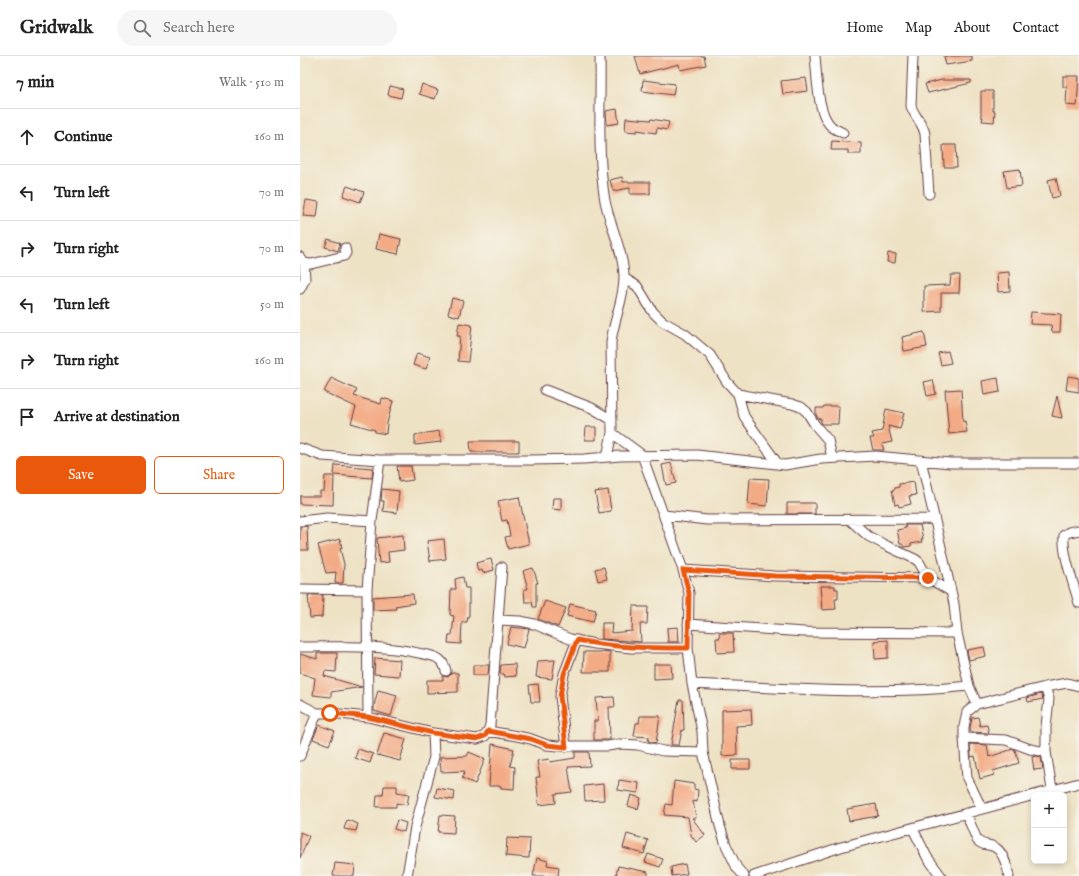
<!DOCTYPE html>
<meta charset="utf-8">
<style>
:root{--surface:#fff;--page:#f6f6f6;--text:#222;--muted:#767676;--line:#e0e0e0;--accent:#ea580c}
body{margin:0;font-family:"IM FELL English",serif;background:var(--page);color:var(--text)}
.controls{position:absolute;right:12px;bottom:12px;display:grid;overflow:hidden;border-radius:6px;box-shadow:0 2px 6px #0003}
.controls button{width:36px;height:36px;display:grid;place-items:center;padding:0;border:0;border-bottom:1px solid var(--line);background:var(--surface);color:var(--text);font:20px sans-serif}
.stop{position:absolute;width:12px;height:12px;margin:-9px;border:3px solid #ea580c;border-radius:50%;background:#fff}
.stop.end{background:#ea580c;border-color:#fff;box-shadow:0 1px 4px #0008}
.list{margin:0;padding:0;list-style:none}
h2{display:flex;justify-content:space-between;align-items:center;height:52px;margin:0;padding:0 16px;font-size:17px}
h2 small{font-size:13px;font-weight:400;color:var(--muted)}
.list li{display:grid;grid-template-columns:26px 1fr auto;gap:12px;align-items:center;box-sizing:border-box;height:56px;padding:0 16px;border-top:1px solid var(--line)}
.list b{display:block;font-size:15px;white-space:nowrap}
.list em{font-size:13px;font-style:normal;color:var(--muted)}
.actions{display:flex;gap:8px;padding:12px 16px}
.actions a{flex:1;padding:9px 0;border:1px solid var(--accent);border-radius:6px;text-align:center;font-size:14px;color:var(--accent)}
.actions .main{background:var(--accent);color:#fff}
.icon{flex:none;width:22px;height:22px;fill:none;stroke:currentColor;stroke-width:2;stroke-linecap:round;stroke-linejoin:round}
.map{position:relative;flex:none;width:779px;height:820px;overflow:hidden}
header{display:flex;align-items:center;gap:24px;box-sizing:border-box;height:56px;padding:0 20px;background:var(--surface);border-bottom:1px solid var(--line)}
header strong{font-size:19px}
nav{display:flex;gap:22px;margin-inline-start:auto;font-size:14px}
.search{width:280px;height:36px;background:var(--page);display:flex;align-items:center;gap:10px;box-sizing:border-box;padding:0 14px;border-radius:22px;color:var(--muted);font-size:15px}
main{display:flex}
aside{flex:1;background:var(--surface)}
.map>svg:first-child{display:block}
</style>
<header>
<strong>Gridwalk</strong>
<div class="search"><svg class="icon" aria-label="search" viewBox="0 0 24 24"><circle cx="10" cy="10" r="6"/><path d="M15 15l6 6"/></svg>Search here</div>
<nav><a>Home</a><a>Map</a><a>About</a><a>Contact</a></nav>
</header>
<main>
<aside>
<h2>7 min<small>Walk · 510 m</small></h2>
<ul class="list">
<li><svg class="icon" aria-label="ahead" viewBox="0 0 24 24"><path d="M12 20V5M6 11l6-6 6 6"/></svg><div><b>Continue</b></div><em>160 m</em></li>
<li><svg class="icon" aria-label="left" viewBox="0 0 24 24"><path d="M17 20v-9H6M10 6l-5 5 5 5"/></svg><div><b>Turn left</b></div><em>70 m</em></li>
<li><svg class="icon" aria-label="right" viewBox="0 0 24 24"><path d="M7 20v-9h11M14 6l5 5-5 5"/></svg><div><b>Turn right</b></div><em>70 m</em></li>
<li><svg class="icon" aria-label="left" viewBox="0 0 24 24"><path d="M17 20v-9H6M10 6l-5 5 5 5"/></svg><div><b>Turn left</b></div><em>50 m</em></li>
<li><svg class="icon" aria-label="right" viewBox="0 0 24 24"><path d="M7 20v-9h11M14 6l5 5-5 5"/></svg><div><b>Turn right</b></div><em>160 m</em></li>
<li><svg class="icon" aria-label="arrive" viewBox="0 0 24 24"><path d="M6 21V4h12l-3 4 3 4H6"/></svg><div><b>Arrive at destination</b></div></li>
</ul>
<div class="actions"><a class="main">Save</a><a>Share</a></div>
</aside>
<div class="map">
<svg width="779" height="820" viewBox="0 0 779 820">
<rect width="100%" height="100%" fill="#f7f3e8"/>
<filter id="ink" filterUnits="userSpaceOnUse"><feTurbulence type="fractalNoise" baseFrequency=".025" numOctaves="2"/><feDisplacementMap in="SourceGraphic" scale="8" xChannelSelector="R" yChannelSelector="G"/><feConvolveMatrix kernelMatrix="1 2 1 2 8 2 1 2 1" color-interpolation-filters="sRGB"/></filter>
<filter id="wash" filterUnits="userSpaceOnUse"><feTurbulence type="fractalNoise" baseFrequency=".012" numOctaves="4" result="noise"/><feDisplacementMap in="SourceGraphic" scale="16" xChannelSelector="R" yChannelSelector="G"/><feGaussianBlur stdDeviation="0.9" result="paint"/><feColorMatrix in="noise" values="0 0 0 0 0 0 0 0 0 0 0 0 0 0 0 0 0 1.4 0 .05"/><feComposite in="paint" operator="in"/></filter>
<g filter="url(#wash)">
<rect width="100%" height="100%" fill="#eee2c4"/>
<g id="blocks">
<path fill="#f3ab85" d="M335 0H404L406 9 380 14 379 8 340 18Z
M644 0H672V5L646 9Z
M763 20H779L777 50 766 49 767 31H763Z
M506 22 508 35 483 38 481 25Z
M343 24 375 28 373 39 342 35Z
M642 24H671V27L628 37 625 28Z
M122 28 138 34 135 43 119 38Z
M90 30 103 33 101 42 88 39Z
M681 35H693V55H695L694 66 682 65 683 61H681Z
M317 53 319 67 307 69 306 55Z
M326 62 351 64V63L369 66 367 74 357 72 356 77 337 74V76L325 75Z
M532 85 561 87V98H548V94H531Z
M643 89H656L657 111H644Z
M720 113 722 130 707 132 704 115Z
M322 121 323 126H350V138H330V132L313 135 310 124Z
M756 122 760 140 752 142 748 124Z
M47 130 64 136 60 146 43 140Z
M6 144 19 146 17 161 3 160Z
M79 178 101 183 98 198 76 193Z
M28 183 40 187 38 195 25 191Z
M588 197 596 198 595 207 587 206Z
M709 216 710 235 698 236 697 217Z
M651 219H660L659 237H641V255L624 256V230L650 229Z
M152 242 163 245 159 261 148 258Z
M731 256 761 258 760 276H752L751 269 730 268Z
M159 267 172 269 168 306 158 305 160 280H157Z
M624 276 627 291 604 295 602 281Z
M648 295 651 307 641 309 638 297Z
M117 297 130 301 126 313 113 309Z
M768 320 779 322V336L766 334Z
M31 322 57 334 54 340 81 348 82 342 93 345 87 367 86 378 75 376V374L51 367 56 351 24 336Z
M698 322 700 336 684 339 682 325Z
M633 324 636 338 627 340 624 326Z
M661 333 663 366 665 365 667 376 649 378 645 334Z
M757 340 762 362 752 360Z
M524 350H539L538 368H522L521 366V363H519L516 359V352H523Z
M586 353 604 357 600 373 588 370 592 386 582 388 584 394H573L570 382H574L572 377 582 375Z
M286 371H296V384H285Z
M139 375 141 386 115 389V379Z
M170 385H219V396H171Z
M371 407 376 427 366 429 362 409Z
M35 409 73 412 72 422 34 419Z
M97 410H111L113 424 99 426Z
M25 420H34L33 449 0 448V440H20V435H24Z
M450 422 469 423 467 450 448 448Z
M614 426 616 439 609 440 611 448 599 451 598 448 595 449 592 434 595 433V432L599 431V428Z
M82 433 99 435 97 457 83 455 84 445H81Z
M308 434 311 455 299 457 295 436Z
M219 441 229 488 208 493 205 481 210 480 207 464 202 465 198 445Z
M253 442H261V454L252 453Z
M487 447H515V458H487Z
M605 469H620L623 483H621L622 486 611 488V490L604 491 602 488H600L597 474 606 472Z
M7 470 8 494H0V471Z
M103 479 104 494 88 496 89 506 79 507 77 482Z
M40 483 42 492H40L44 508 43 527H35L36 516 26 517 18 489Z
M144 483 146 503 130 505 127 485Z
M191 503 194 514 183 517 182 514 178 515 176 507Z
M304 511 307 523 298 525 295 513Z
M233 512 238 527H236V551H233L232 546H225L224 533H228L223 515Z
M163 521 165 532H169V560H168L167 566H162L161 588 148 587 149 579H152L154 560 150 559 151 533H156L155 523Z
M520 530H535V533H538V543H535L536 553 522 554Z
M113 538 114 547 95 550 96 553 73 554V541Z
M8 539H23L22 561 10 562Z
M245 545 266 552 258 571 238 563Z
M270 548 296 554 293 566 267 560Z
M333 550H338V551H348L347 568H340L341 586 302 583V567H312L311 577 332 575Z
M211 571 229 573 224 592 207 588Z
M378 571 379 586H368L367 572Z
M419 577H433L434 596 417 597 416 582H420Z
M588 584V602L575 603 574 585Z
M684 591 686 600 669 604 667 594Z
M302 595 310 596V616H283L284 596H302Z
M17 597H37L36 616 25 615 24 620 62 631 31 636V641L13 639 15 622 0 617V598L17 603Z
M75 602 100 604 99 620 74 618Z
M255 604 252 623 236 621 238 605Z
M215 608 216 620 205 621 204 618H200L201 609Z
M354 608H371L372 622 354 623Z
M173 609H189L188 619H173Z
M152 617H158V636L127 637V624H143V620L148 621Z
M238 628 240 646H231L229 629Z
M78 634 97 639 91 660 74 655V650Z
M741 638 743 643 728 646 727 642Z
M314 641 315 651H309L310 684H294V665H298L296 642Z
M379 644H383L384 674H382L379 689H371Z
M451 653 452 669 436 670 437 699 422 700V654Z
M340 660H360L356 687 348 685 349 681 334 680 336 667H339Z
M678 661 680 670 687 669 689 677 671 676 670 672 672 662Z
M19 669 35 675 29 689 13 683Z
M84 677 106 683 100 705 77 699Z
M192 688 214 693 210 710 215 711 214 733 201 732V730H189Z
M670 688 687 689 689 701 713 693 715 694 719 707 693 715 694 719 680 723 675 700 671 701Z
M58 693 73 698 70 707 55 702Z
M169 696 185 703 175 728 162 722 165 715 141 716 140 701 167 700Z
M275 696H289L290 710 268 711 272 736 255 738 256 747 239 749 236 721H240L237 705 249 703 250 706 275 702Z
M737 700 741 701 743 713 734 714 732 701Z
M432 704H450V713H432Z
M319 724 339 727 338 737 318 734Z
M374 725 394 728V733L398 734 397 746 393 745 396 762H392L405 779 396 786 391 779 388 761 364 759 366 748 372 749Z
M303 728 304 744 285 745 284 730Z
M84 730H97V736L109 738 107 749 96 747V751H76L77 739H83Z
M137 732 155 735 154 744 135 741Z
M331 739 341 742 338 753 328 750Z
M576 748 578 760 549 765 547 753Z
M140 759 155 760 154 777 138 776Z
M47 764 58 768 56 775 44 773Z
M97 764 106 767 104 776 94 773Z
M0 776 9 780 0 802Z
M327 778 348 784 344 798 323 792Z
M207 782 230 783 229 802 206 800Z
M348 798 363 803 360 811 345 806Z
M237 802 248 805 247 809 259 811 258 820H233Z
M35 807 55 809 54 820H33Z
M385 808 387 818 372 820 371 811Z
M318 810 348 816V820H316Z"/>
</g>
</g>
<g filter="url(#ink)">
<use href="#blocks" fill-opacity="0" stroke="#633c42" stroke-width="1"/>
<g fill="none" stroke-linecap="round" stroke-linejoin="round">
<defs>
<path id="minor" d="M300 0C301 48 297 98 305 145 310 169 324 198 324 222 324 244 313 265 311 287L312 377 307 401
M515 0C517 19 517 59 532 71 536 74 540 75 543 77
M613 0 611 50C614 60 623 67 625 78L629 138
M0 201 4 207 11 208 44 200 46 197 45 192
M324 222 337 230 353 256 362 265 385 278 410 299 427 326 438 338 444 360 448 366 478 408
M0 233 5 223 4 207
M245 334 292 352 312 364
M438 338 492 348 501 351 507 356 515 369 528 384 532 402
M312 377 342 399 383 514 389 537 388 592 392 628 402 675 403 696 420 770 426 789 437 812 444 820
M0 392 22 400 80 404H230L284 403 320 400 397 399 485 409 521 403 576 400 650 407H779
M621 404 654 548 657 577 669 630 677 648
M364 459 407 464 634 463
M550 464 568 480 587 490 615 503 619 506 628 522 650 535
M0 465 27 462 72 465
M779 474 769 476 764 479C762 497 774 529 779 547
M383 514 475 520 628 522
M0 533 67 534
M198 564 220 565 234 568 270 583 295 588 331 592H388
M388 568 504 576 657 577
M0 591C41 591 83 588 123 598 129 599 136 600 140 604 144 607 145 611 146 615
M392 628C485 632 577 640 669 630
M0 648 17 657H30L68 661 133 677 177 683 185 680 188 675 190 669 202 511
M68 661 67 534 72 465 80 404
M188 675 217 680 231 683 247 689 258 690H308L320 688 338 689 363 695 403 696
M664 682 706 684 730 693 746 696
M266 691 260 640 264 618 277 584
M0 700 17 657
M752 733 746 696V671L749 643 745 631 767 627 779 630
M682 753 667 722 664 682V671L667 656 677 648 745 631
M666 757 677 784C682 790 686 788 692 790 703 793 707 810 709 820
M613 773 627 801 641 820
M107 820 115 771 134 701 133 677
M454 820 541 791 779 727"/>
</defs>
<use href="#minor" stroke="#633c42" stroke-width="11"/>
<use href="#minor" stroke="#fff" stroke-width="9"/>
</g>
</g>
<g fill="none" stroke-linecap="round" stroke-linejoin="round" filter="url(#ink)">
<path stroke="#ea580c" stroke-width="5" d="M30 657 68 661 133 677 177 683 185 680 188 675 231 683 247 689 266 691 260 640 264 618 277 584C314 592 350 592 388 592L389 537 383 514 475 520 628 522"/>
</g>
</svg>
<div class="controls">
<button>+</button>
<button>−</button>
</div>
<div class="stop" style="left:30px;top:657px"></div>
<div class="stop end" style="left:628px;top:522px"></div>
</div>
</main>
